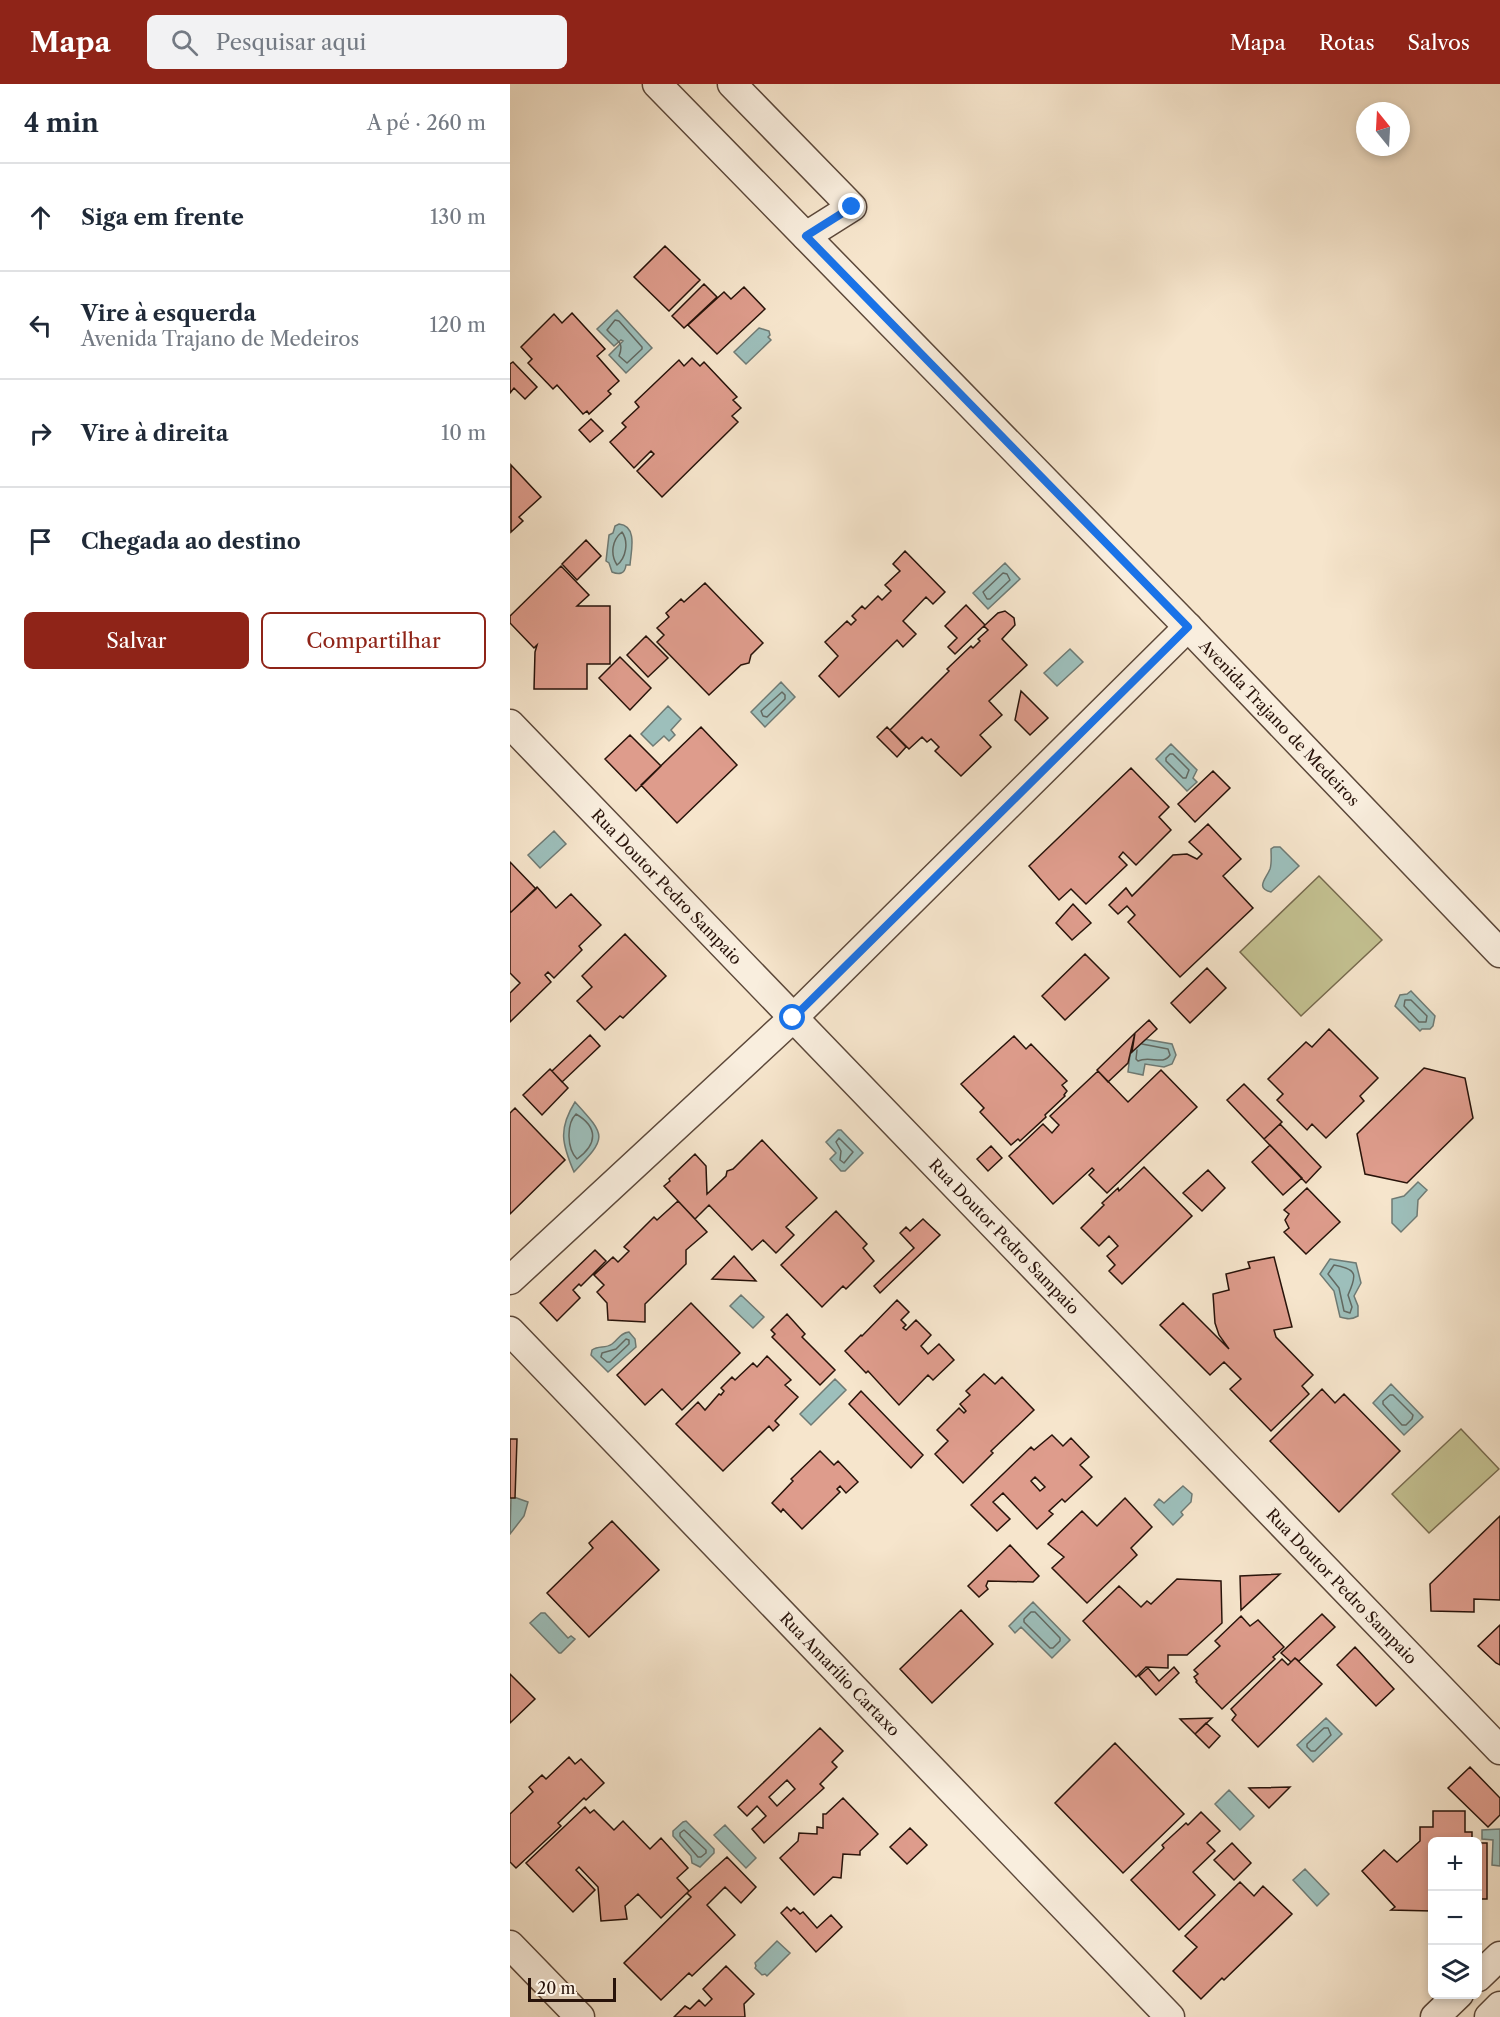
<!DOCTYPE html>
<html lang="pt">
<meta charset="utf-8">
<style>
:root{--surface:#fff;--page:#f2f2f3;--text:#1f2937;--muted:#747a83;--line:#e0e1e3;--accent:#8f2418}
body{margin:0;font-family:"Libre Caslon Text",serif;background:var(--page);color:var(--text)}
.controls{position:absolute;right:18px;bottom:18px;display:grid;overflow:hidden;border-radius:9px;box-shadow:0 3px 9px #0003}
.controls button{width:54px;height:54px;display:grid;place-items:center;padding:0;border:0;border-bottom:2px solid var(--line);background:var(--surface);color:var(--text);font:30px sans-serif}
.compass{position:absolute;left:846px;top:18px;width:54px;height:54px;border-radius:50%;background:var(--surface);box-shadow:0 3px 9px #0003;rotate:342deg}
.scale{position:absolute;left:18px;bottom:15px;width:88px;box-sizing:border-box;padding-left:6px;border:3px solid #28130a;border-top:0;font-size:16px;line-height:21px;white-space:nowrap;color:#28130a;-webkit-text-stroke:4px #f9eede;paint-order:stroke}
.stop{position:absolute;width:18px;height:18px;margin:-14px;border:4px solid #1a73e8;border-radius:50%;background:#fff}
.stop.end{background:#1a73e8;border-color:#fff;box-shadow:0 2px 6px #0008}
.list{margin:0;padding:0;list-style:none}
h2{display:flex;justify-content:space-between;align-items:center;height:78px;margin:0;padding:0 24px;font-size:26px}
h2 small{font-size:20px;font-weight:400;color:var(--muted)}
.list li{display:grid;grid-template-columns:39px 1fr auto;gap:18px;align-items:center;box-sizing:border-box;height:108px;padding:0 24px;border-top:2px solid var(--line)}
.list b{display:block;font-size:22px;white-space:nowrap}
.list p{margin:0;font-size:20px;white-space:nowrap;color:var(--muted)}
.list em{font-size:20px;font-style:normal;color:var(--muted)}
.actions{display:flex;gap:12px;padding:18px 24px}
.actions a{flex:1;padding:14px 0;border:2px solid var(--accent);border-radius:9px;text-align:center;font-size:21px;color:var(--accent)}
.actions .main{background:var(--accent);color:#fff}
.icon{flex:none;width:33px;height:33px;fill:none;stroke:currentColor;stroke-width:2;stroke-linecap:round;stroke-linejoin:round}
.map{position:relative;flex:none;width:990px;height:1933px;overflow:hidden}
header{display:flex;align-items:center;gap:36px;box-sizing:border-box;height:84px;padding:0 30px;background:var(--accent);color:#fff}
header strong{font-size:28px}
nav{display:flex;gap:33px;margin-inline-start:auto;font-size:21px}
.search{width:420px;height:54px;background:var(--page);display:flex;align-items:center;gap:15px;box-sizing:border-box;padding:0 21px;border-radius:9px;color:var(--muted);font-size:22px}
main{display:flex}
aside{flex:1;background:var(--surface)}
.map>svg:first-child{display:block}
</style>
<header>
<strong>Mapa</strong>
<div class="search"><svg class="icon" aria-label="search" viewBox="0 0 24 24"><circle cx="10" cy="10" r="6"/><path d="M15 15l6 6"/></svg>Pesquisar aqui</div>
<nav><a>Mapa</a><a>Rotas</a><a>Salvos</a></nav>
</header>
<main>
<aside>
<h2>4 min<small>A pé · 260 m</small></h2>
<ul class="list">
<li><svg class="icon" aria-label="ahead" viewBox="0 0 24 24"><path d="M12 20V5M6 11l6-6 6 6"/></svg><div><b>Siga em frente</b></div><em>130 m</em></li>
<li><svg class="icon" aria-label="left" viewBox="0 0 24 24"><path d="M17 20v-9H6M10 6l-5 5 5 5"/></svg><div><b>Vire à esquerda</b><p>Avenida Trajano de Medeiros</p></div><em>120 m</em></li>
<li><svg class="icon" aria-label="right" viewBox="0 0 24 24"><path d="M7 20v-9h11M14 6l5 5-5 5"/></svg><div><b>Vire à direita</b></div><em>10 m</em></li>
<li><svg class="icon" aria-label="arrive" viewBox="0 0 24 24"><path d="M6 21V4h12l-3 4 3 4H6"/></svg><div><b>Chegada ao destino</b></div></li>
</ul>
<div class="actions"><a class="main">Salvar</a><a>Compartilhar</a></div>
</aside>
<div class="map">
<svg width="990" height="1933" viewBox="0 0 990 1933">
<rect width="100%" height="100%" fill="#f6e5cc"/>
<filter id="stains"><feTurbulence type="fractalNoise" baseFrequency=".00333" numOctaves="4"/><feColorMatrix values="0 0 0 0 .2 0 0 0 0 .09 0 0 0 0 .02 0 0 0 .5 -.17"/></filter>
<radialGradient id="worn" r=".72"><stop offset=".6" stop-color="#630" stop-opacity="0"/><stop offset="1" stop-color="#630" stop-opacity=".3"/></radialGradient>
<path fill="#c4c292" stroke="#766a4e" stroke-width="1.5" d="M809 792 872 856 791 932 730 868Z
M951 1345 989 1385 919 1449 882 1410Z"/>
<path fill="#9dbfbb" stroke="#6e7a74" stroke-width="1.5" d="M107 226 142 264 116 289 99 271 113 257 111 256 104 262 87 245Z
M249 244 259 247 260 251 258 253 261 256 236 280 224 268Z
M109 440C128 442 121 467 120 481H116C115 490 109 491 102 488L99 479 96 477 99 451 103 449 105 442Z
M495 479 510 495 478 525 463 509Z
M560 565 573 578 547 602 534 589Z
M271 598 285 613 255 643 241 628Z
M158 622 171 635 161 646 165 651 159 657 154 652 143 662 131 650Z
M661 660 687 686 683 694 687 698 677 707 646 675Z
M44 747 56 760 30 784 18 771Z
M764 763H770L789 782 761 808C745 804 756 795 760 785 762 779 761 771 761 765Z
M901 907 925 932 923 942 920 945H912L910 947 885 922 890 911 897 910Z
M622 953 662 960 666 971 662 980 654 983 635 980 633 991 618 988Z
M65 1018C97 1053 97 1053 64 1088 52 1060 48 1045 65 1018Z
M328 1046H331L353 1069 335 1087H331L320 1075 326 1069 316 1058Z
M908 1098 917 1106 908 1116 907 1132 891 1148 882 1139V1115L894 1112Z
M820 1175 846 1179 851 1199 844 1212 848 1222V1232C841 1236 837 1235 830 1233L824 1207 810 1190Z
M231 1211 254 1233 243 1244 220 1222Z
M119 1248 125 1255 126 1263 98 1288 81 1271 82 1266C89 1261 95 1265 102 1260 109 1255 110 1249 119 1248Z
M325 1295 336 1306 301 1341 290 1330Z
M881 1300 913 1333 894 1351 863 1319Z
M673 1402 682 1410 681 1418 671 1428 673 1431 663 1441 644 1421 649 1415 654 1419Z
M1 1412 18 1418 14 1432 0 1450Z
M523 1518 560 1556 542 1574 511 1543 505 1549 499 1542Z
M31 1529H35L58 1554 61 1552 65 1555 51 1569H49L20 1539Z
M816 1634 832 1650 803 1678 787 1661Z
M719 1706 744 1732 730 1746 705 1720Z
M176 1737 204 1765V1769L190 1783 182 1779 181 1772 163 1752V1747L173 1738Z
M215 1741 246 1774 236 1784 204 1751Z
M990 1745V1782L982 1781 983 1756 972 1755V1746Z
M795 1785 819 1810 807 1822 783 1796Z
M267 1857 280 1869 257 1892 255 1890 252 1891 245 1884 246 1882 245 1879Z"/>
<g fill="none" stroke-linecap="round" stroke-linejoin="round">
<path stroke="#626962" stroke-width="1.5" d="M105 236 109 237 132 263V265L117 279 109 272C115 257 106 257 97 246Z
M112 448C119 458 116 474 107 481 100 470 102 456 112 448Z
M493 489 497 490 500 496 480 515H477L473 508Z
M272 608 275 611V615L257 633 253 632 251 627Z
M660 670H663L679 686 676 694H673L656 677V674Z
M895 916H901L917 932 916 938H909L894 922Z
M627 966 626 975 628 977C640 971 653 982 660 971L658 965 632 960
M66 1030C88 1043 88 1060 67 1075 57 1065 56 1040 66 1030Z
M329 1054 343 1068 334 1079 330 1076 331 1067 326 1058Z
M824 1181C848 1185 847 1191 838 1211L842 1223 840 1229 834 1227 829 1204 818 1190Z
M116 1255 119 1256V1260L100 1278H97L91 1273 92 1269 106 1265Z
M880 1311H883L903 1331 902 1335 896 1341H892L873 1320V1317Z
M521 1528H525L550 1554V1557L543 1564H540L514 1538V1535Z
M814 1644H818L821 1651 805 1667H801L797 1663V1660Z
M174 1746 196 1766V1769L191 1773H188L170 1752V1749Z"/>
</g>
<path fill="#de9c8c" stroke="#28130a" stroke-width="1.5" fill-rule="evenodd" d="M155 162 190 196 159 227 124 193Z
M194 200 207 213 174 244 162 232Z
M234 203 255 225 207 270 178 241 214 208 221 215Z
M62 229 95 265 87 272 109 297 98 307 101 310 79 330 77 327 73 330 47 301 43 305 18 279 22 275 11 263 44 230 52 239Z
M182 274 190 282 194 278 227 313 223 316 231 324 222 332 228 338 152 413 127 387 144 370 141 367 124 384 100 358 116 343 112 339 129 323 125 318 169 276 174 282Z
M3 278 27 303 15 315 4 304 0 309V280Z
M81 335 93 347 80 358 69 346Z
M1 381 31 413 9 433 13 437 1 448Z
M76 456 91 472 67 496 52 480Z
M395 467 435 508 423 520 416 513 393 537 406 550 393 563 387 556 329 613 309 592 328 572 315 558 337 537 341 541 346 536 342 532 352 522 355 525 368 512 372 516 381 507 375 501 390 487 383 480Z
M51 482 79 511 67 522H100V580H77V605H24L25 568 27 561 24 564 0 539V532Z
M195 499 253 559 241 571 239 579 231 581 199 611 147 558 154 551 147 544 159 533 156 529 171 515 174 518Z
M456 521 475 541 445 570 438 563 447 554 435 542Z
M495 527 504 534 505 541 492 555 517 581 479 617 492 631 470 651 481 663 451 692 425 667 429 663 421 655 417 658 412 653 399 665 380 646 439 587 437 585 461 562 463 564 470 557 468 555 478 546 474 542 488 529Z
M136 552 158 574 138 593 117 571Z
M110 573 141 604 120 626 89 594Z
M511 607 538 634 520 651 505 636Z
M191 643 227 681 167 739 131 701Z
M377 643 396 663 387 673 367 653Z
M120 651 151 682 126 707 95 675Z
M621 684 659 723 649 733 661 746 626 781 613 768 609 773 617 781 576 820 561 805 549 816 519 782Z
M703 687 720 704 685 738 668 720Z
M698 740 731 775 713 792 743 824 670 893 618 838 625 831 617 822 608 830 599 821 616 804 622 812 663 771 677 770 687 775 692 770 679 758Z
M0 778 26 805 0 829Z
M27 803 46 824 61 810 91 841 69 862 72 866 44 894 38 888 35 891 41 898 0 938V909L10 899 0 889V829Z
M563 820 581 839 562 856 546 839Z
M115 850 156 892 113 934 110 932 95 946 67 917 82 903 72 892Z
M575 870 599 894 555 936 532 912Z
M697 884 716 904 680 939 661 919Z
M639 936 647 945 622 968 625 949Z
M819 945 868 994 850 1012 854 1017 816 1054 802 1040 797 1046 767 1016 773 1010 758 995 796 958 802 963Z
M625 949 618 979 598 998 587 986Z
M80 951 90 962 52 998 42 987Z
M504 952 516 965 521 960 557 997 552 1001 557 1007 554 1011 555 1012 535 1031 536 1033 510 1057 508 1055 501 1061 470 1028 474 1024 451 1000Z
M914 984 955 994 963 1034 897 1099 855 1090 847 1050Z
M40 985 58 1004 32 1031 13 1011Z
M651 986 687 1023 597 1109 579 1091 584 1086 582 1084 543 1120 499 1072 533 1040 542 1049 549 1041 540 1032 588 987 618 1018Z
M734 1000 772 1038 754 1055 717 1016Z
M5 1024 55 1076 0 1130V1029Z
M770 1040 811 1083 796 1099 754 1055Z
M252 1056 307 1114 276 1143 284 1151 266 1169 253 1156 242 1166 199 1121 185 1135 154 1102 160 1097 159 1095 185 1070 196 1082 197 1110 216 1092 217 1087 223 1085Z
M760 1061 792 1094 773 1111 742 1078Z
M481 1062 492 1074 478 1087 467 1075Z
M634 1083 682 1132 612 1200 599 1187 605 1181 597 1172 608 1162 599 1152 589 1162 571 1144 594 1121 592 1119 608 1104 609 1107Z
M698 1086 715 1104 692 1127 673 1109Z
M797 1104 830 1138 796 1170 774 1148 779 1144 775 1136 779 1130 774 1126Z
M168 1117 197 1148 176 1166V1180L135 1220V1238L98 1236 97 1219 87 1208 94 1201 84 1191 103 1173 108 1178 119 1167 114 1163 144 1133 147 1136Z
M326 1127 357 1160 353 1164 364 1177 336 1205 333 1202 312 1223 271 1181Z
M413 1135 430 1151 370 1209 364 1202 404 1164 390 1149 396 1143 400 1147Z
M85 1166 96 1177 71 1202 69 1200 63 1206 70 1214 47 1237 30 1219Z
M224 1172 246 1197 202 1195Z
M764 1173 782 1243 764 1246 766 1253 803 1291 792 1302 799 1310 761 1347 720 1305 731 1295 714 1278 700 1291 650 1241 673 1219 719 1265 709 1251 705 1239 703 1210 719 1206 716 1190 740 1184 738 1178Z
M387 1216 399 1228 391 1236 396 1241 393 1244 396 1246 406 1236 421 1251 411 1262 418 1270 429 1260 444 1276 423 1296 418 1291 389 1321 358 1287 356 1289 335 1267 351 1251 352 1252Z
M181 1219 230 1269 172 1326 152 1305 135 1321 107 1291Z
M277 1230 295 1250 292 1253 325 1286 310 1301 262 1253 265 1250 261 1246Z
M257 1272 281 1296 275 1301 288 1313 265 1337 269 1341 263 1347 259 1342 213 1387 166 1340 188 1318 195 1326 209 1310 211 1311 214 1307 211 1304 222 1293 225 1296 243 1279 247 1283Z
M474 1290 485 1300 492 1293 524 1326 481 1367 483 1369 453 1399 425 1370 438 1357 427 1346 449 1324 454 1329 456 1327 450 1320 460 1311 456 1307Z
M812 1305 825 1319 834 1310 890 1367 829 1428 760 1357Z
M351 1307 413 1371 401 1384 339 1320Z
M542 1351 553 1362 561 1354 579 1373 570 1381 582 1393 555 1418 552 1415 539 1427 543 1430 527 1445 493 1409 483 1418 500 1435 487 1447 461 1421 521 1363 524 1366ZM525 1393 535 1403 530 1407 521 1397Z
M0 1355H7L5 1414H0Z
M310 1367 324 1381 328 1377 348 1398 336 1409 330 1402 327 1405 330 1408 292 1445 273 1425 271 1428 262 1419 283 1397 281 1395Z
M615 1414 642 1443 621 1464 627 1471 577 1519 542 1484 554 1473 538 1460 572 1427 587 1442Z
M990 1432V1516L964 1515V1528L921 1527 920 1500Z
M102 1437 149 1486 79 1553 37 1509 83 1464 79 1459Z
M500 1461 529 1492 523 1498 478 1497 476 1502 478 1505 469 1513 458 1502Z
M770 1490 731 1526 730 1492Z
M667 1495 711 1497 712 1539 677 1571H658V1584L636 1583 626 1593 573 1537 609 1502 631 1523 637 1517 641 1520Z
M451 1526 483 1560 422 1619 390 1585Z
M812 1530 825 1543 789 1577 785 1574 781 1578 771 1569Z
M731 1532 740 1542 748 1536 774 1563 763 1573 765 1575 712 1625 686 1598 687 1597 684 1593 688 1590 684 1586 710 1562 705 1557Z
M990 1541V1581L986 1579 968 1562Z
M845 1563 884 1605 866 1622 827 1581Z
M785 1574 812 1600 748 1663 722 1636 726 1631 721 1625 772 1575 778 1581Z
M664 1583 669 1589 646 1611 629 1592 638 1584 649 1597Z
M0 1590 25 1615 0 1639Z
M702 1634 685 1650 670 1635Z
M696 1639 710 1652 699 1664 685 1650Z
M310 1644 333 1667 322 1678 327 1683 310 1700 314 1704 254 1759 242 1745 256 1732 247 1722 237 1732 228 1723ZM277 1696 285 1705 267 1722 259 1713Z
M605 1659 674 1730 613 1789 545 1719Z
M59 1673 65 1680 71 1675 94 1699 76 1716 74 1714 48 1739 51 1742 6 1784 0 1778V1730L23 1708 19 1703 32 1691 36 1695Z
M960 1683 990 1714V1731L978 1743 938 1704Z
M780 1703 759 1724 739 1704Z
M333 1714 368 1750 350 1767V1771L333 1770 331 1794 323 1793 304 1811 270 1774 288 1757 289 1749 307 1750V1743L313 1744V1730H316Z
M75 1723 80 1729 84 1726 104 1746 113 1737 140 1765 151 1754 178 1784 167 1794 179 1807 151 1834 128 1810 115 1822 117 1835 91 1837 88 1803 69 1783 66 1786 85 1806 63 1828 16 1779Z
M923 1727H955V1748H962V1758H922V1827L881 1826 885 1823 852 1787 874 1766 887 1778 910 1757V1743H923Z
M691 1728 710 1747 697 1759 705 1767 683 1788 705 1811 669 1846 621 1796 654 1764 652 1761 676 1739 678 1741Z
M400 1744 417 1761 397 1780 380 1763Z
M722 1759 741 1779 724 1796 704 1776Z
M968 1759H977V1815H968Z
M217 1773 246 1803 231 1819 215 1803 197 1821 225 1851 182 1892 179 1889 151 1916 114 1879 181 1813 177 1809Z
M730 1798 744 1812 753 1802 782 1830 714 1896 712 1894 691 1915 663 1887 687 1863 675 1852Z
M277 1823 281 1827 284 1824 290 1830 293 1828 307 1844 321 1831 332 1843 306 1868 271 1829Z
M216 1882 244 1910 234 1920 235 1933H164L175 1922 180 1925 189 1916 195 1922 202 1915 193 1905Z"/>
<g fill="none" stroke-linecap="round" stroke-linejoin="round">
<defs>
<g id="minor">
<path id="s1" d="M147 0 678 543 990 869"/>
<path d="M222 0 342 123 296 152"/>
<path id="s2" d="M0 640 990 1666"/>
<path d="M0 1196 283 934 678 543"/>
<path id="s3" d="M0 1247 660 1933"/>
<path d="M0 1861 70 1933"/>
<path d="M968 1893 990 1872"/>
<path d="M925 1933 949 1910"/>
<path d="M979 1933 990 1922"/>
</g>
</defs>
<use href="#minor" stroke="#5c483a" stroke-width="31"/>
<use href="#minor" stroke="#f9eede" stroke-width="28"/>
</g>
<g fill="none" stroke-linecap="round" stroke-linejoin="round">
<path stroke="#1a73e8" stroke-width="8" d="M283 934 678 543 296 152 342 123"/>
</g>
<g text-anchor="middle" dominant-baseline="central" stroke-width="6" stroke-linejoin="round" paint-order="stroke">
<g font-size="16" fill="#28130a" stroke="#f9eede">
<text stroke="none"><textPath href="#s1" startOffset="892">Avenida Trajano de Medeiros</textPath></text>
<text stroke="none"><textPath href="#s2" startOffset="226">Rua Doutor Pedro Sampaio</textPath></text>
<text stroke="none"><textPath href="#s2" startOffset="712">Rua Doutor Pedro Sampaio</textPath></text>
<text stroke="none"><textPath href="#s2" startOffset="1198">Rua Doutor Pedro Sampaio</textPath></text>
<text stroke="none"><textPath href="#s3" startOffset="476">Rua Amarílio Cartaxo</textPath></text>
</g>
</g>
<rect width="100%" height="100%" filter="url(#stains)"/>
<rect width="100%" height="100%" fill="url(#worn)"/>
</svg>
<div class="controls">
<button>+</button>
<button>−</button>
<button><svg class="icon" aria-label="layers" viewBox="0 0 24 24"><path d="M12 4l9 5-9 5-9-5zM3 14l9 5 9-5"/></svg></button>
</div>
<svg class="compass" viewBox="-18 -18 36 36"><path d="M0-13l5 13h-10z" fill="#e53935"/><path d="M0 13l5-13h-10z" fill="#747a83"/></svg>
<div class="scale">20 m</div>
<div class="stop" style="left:283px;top:934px"></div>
<div class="stop end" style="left:342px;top:123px"></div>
</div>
</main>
